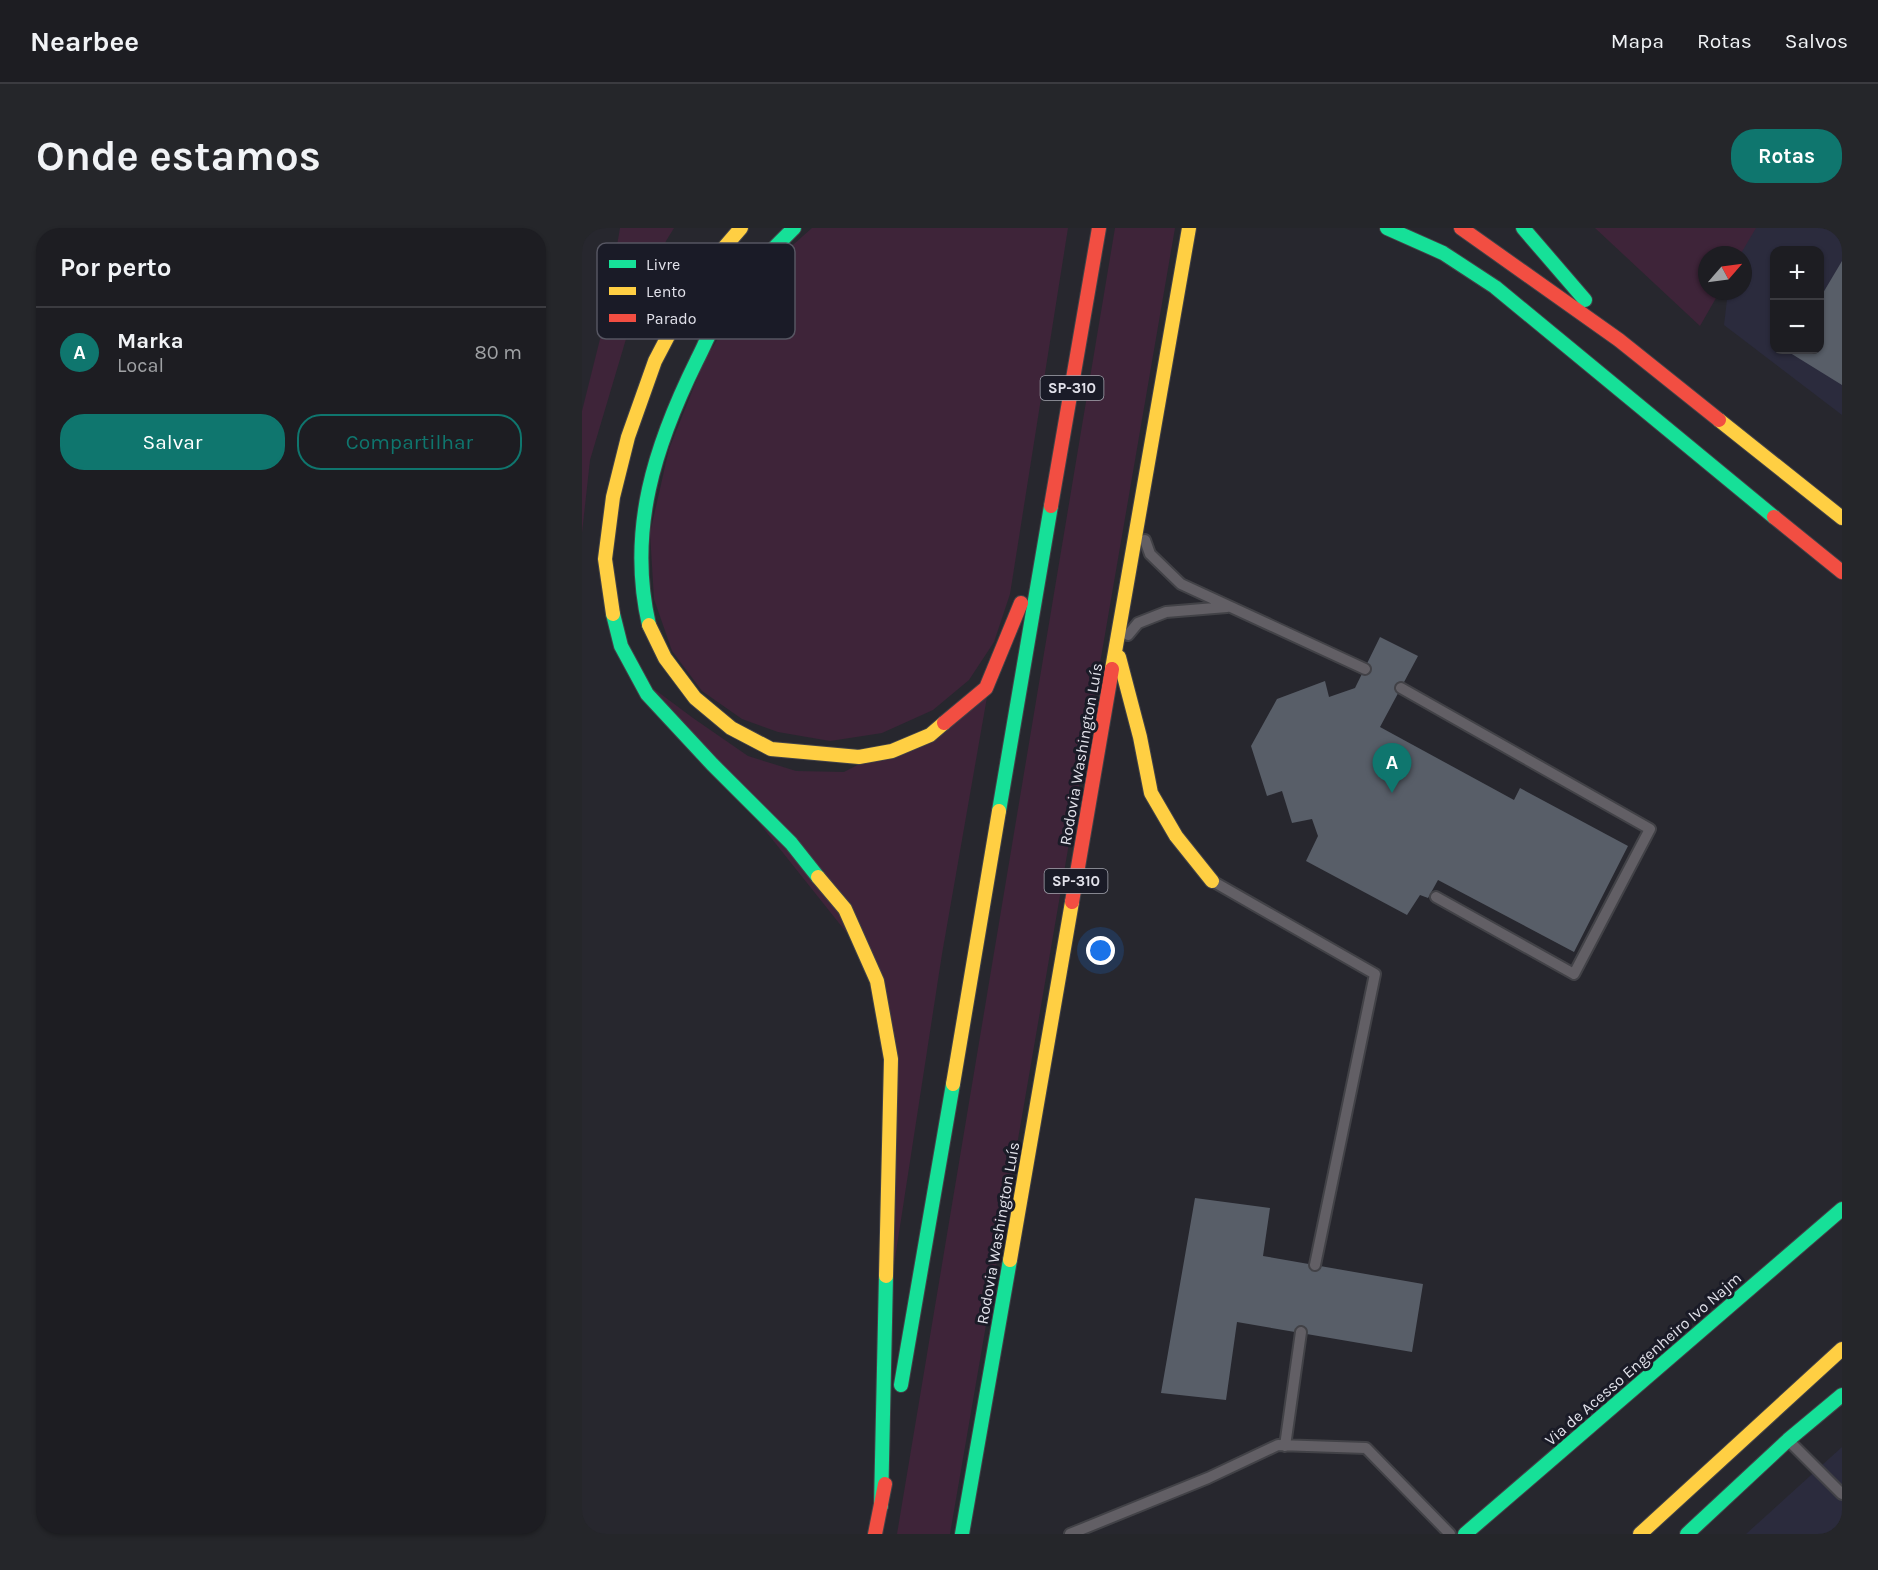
<!DOCTYPE html>
<html lang="pt">
<meta charset="utf-8">
<style>
:root{--surface:#1d1d22;--page:#25262a;--text:#f1f3f6;--muted:#a0a2a5;--line:#3b3b40;--accent:#0f766e}
body{margin:0;font-family:Karla,sans-serif;background:var(--page);color:var(--text)}
.controls{position:absolute;right:18px;top:18px;display:grid;overflow:hidden;border-radius:12px;box-shadow:0 2px 4px #0004}
.controls button{width:54px;height:54px;display:grid;place-items:center;padding:0;border:0;border-bottom:2px solid var(--line);background:var(--surface);color:var(--text);font:30px sans-serif}
.compass{position:absolute;left:1116px;top:18px;width:54px;height:54px;border-radius:50%;background:var(--surface);box-shadow:0 2px 4px #0004;rotate:62deg}
.you{position:absolute;left:519px;top:723px;width:21px;height:21px;margin:-15px;border:4px solid #fff;border-radius:50%;background:#1a73e8;box-shadow:0 0 0 9px #1a73e833}
.badge{display:grid;place-items:center;width:39px;height:39px;border-radius:50%;background:var(--accent);color:#fff;font-size:20px;font-weight:700}
.pin{position:absolute;translate:-50% -50px;filter:drop-shadow(0 2px 3px #0008)}
.pin::after{content:'';position:absolute;top:32px;width:21px;height:18px;background:inherit;clip-path:polygon(0 0,100% 0,50% 100%)}
.list{margin:0;padding:0;list-style:none}
h2{display:flex;justify-content:space-between;align-items:center;height:78px;margin:0;padding:0 24px;font-size:26px}
h2 small{font-size:20px;font-weight:400;color:var(--muted)}
.list li{display:grid;grid-template-columns:39px 1fr auto;gap:18px;align-items:center;box-sizing:border-box;height:90px;padding:0 24px;border-top:2px solid var(--line)}
.list b{display:block;font-size:22px;white-space:nowrap}
.list p{margin:0;font-size:20px;white-space:nowrap;color:var(--muted)}
.list em{font-size:20px;font-style:normal;color:var(--muted)}
.actions{display:flex;gap:12px;padding:18px 24px}
.actions a{flex:1;padding:14px 0;border:2px solid var(--accent);border-radius:24px;text-align:center;font-size:21px;color:var(--accent)}
.actions .main{background:var(--accent);color:#fff}
.map{position:relative;flex:none;width:1260px;height:1306px;overflow:hidden;border-radius:24px}
header{display:flex;align-items:center;gap:36px;box-sizing:border-box;height:84px;padding:0 30px;background:var(--surface);border-bottom:2px solid var(--line)}
header strong{font-size:28px}
nav{display:flex;gap:33px;margin-inline-start:auto;font-size:21px}
.intro{display:flex;align-items:center;justify-content:space-between;box-sizing:border-box;height:144px;padding:0 36px}
h1{margin:0;font-size:42px}
.button{padding:15px 27px;border-radius:24px;background:var(--accent);color:#fff;font-size:21px;font-weight:700}
main{display:flex;gap:36px;padding:0 36px}
aside{flex:1;background:var(--surface);border-radius:24px;box-shadow:0 2px 4px #0004}
.map>svg:first-child{display:block}
</style>
<header>
<strong>Nearbee</strong>
<nav><a>Mapa</a><a>Rotas</a><a>Salvos</a></nav>
</header>
<div class="intro"><h1>Onde estamos</h1><a class="button">Rotas</a></div>
<main>
<aside>
<h2>Por perto<small></small></h2>
<ul class="list">
<li><span class="badge">A</span><div><b>Marka</b><p>Local</p></div><em>80 m</em></li>
</ul>
<div class="actions"><a class="main">Salvar</a><a>Compartilhar</a></div>
</aside>
<div class="map">
<svg width="1260" height="1306" viewBox="0 0 1260 1306">
<rect width="100%" height="100%" fill="#27272e"/>
<path fill="#2b2b3d" fill-rule="evenodd" d="M1153 0H1260V187L1142 97 1146 63H1161V27H1150ZM1192 22H1238V122H1192Z
M1260 1219V1306H1164Z"/>
<path fill="#3e2439" d="M38 0H92L84 13 44 111 8 232 0 305V183L21 99Z
M230 0H486L428 366 412 414 387 452 351 482 300 505 248 513 196 504 160 491 120 463 90 423 72 371 68 305 87 221 123 131 177 47Z
M533 0H593L368 1306H315Z
M1013 0H1174L1158 27H1125V63H1138L1118 98Z
M68 458 111 490 166 528 214 543 262 544 405 469 360 726 312 1037 300 749Z"/>
<path fill="#585e68" d="M1260 33V157L1205 123 1206 122H1238V70Z
M798 409 836 428 798 499 932 572 938 560 1046 618 992 724 856 652 846 670 838 667 825 687 724 633 736 608 730 591 710 595 700 563 685 568 669 518 695 471 743 453 747 469 773 460Z
M613 970 688 980 681 1028 841 1056 830 1124 655 1094 644 1172 579 1165Z"/>
<g fill="none" stroke-linecap="round" stroke-linejoin="round">
<defs>
<path id="lane" d="M563 312 568 326 599 356 783 441
M546 407 556 395 584 384 645 379
M819 460 1068 601 992 746 854 669
M632 654 793 746 733 1037
M1208 1214 1260 1266
M703 1218 719 1104
M488 1306 626 1250 696 1217 784 1220 868 1306"/>
<path id="fast" d="M805 0 861 25 913 59 1192 289
M941 0 1003 72
M31 386 39 418 65 466 130 536 209 615 236 649
M67 397C45 302 73 217 115 132 124 115 131 95 142 79 162 49 187 25 212 0
M417 583 469 278
M319 1157 371 856
M299 1278 304 1048
M380 1306 428 1032
M883 1306 1260 981
M1105 1306 1206 1212 1260 1167"/>
<path id="slow" d="M1137 192 1260 290
M31 386 23 331 31 269 46 209 73 133 107 68 140 22 159 0
M67 397 83 430 113 470 149 500 189 521 277 529 310 523 348 507 362 495
M537 429 558 509 569 565 594 608 630 653
M530 441 607 0
M236 649 263 681 295 753 309 831 304 1048
M371 856 417 583
M428 1032 490 674
M1058 1306 1260 1121"/>
<path id="jam" d="M879 0 1037 112 1137 192
M469 278 517 0
M1192 289 1260 344
M362 495 404 460 439 375
M490 674 530 441
M293 1306 303 1256"/>
</defs>
<use href="#lane" stroke="#424247" stroke-width="14"/>
<use href="#fast" stroke="#424247" stroke-width="16"/>
<use href="#slow" stroke="#424247" stroke-width="16"/>
<use href="#jam" stroke="#424247" stroke-width="16"/>
<use href="#lane" stroke="#625f65" stroke-width="10"/>
<use href="#fast" stroke="#16e098" stroke-width="14"/>
<use href="#slow" stroke="#ffcf43" stroke-width="14"/>
<use href="#jam" stroke="#f24e42" stroke-width="14"/>
</g>
<g text-anchor="middle" dominant-baseline="central" stroke-width="6" stroke-linejoin="round" paint-order="stroke">
<g fill="#1a1b27" stroke="#a5a6b0" stroke-width="1.5">
<rect x="458.5" y="148" width="63" height="24" rx="4.5"/>
<rect x="462.5" y="641" width="63" height="24" rx="4.5"/>
</g>
<g font-size="15" font-weight="bold" fill="#e1e1ea">
<text x="490" y="160">SP-310</text>
<text x="494" y="653">SP-310</text>
</g>
<g font-size="16" fill="#e1e1ea" stroke="#1a1b27">
<text transform="translate(499 526) rotate(-80)">Rodovia Washington Luís</text>
<text transform="translate(416 1005) rotate(-80)">Rodovia Washington Luís</text>
<text transform="translate(1061 1131) rotate(-41)">Via de Acesso Engenheiro Ivo Najm</text>
</g>
</g>
<rect x="15" y="15" width="198" height="96" rx="9" fill="#1a1b27" stroke="#565662" stroke-width="1.5"/>
<rect x="27" y="32" width="27" height="8" fill="#16e098"/>
<rect x="27" y="59" width="27" height="8" fill="#ffcf43"/>
<rect x="27" y="86" width="27" height="8" fill="#f24e42"/>
<g font-size="16" fill="#e1e1ea">
<text x="64" y="42">Livre</text>
<text x="64" y="69">Lento</text>
<text x="64" y="96">Parado</text>
</g>
</svg>
<div class="controls">
<button>+</button>
<button>−</button>
</div>
<svg class="compass" viewBox="-18 -18 36 36"><path d="M0-13l5 13h-10z" fill="#e53935"/><path d="M0 13l5-13h-10z" fill="#a0a2a5"/></svg>
<div class="you"></div>
<div class="pin badge" style="left:810px;top:565px">A</div>
</div>
</main>
